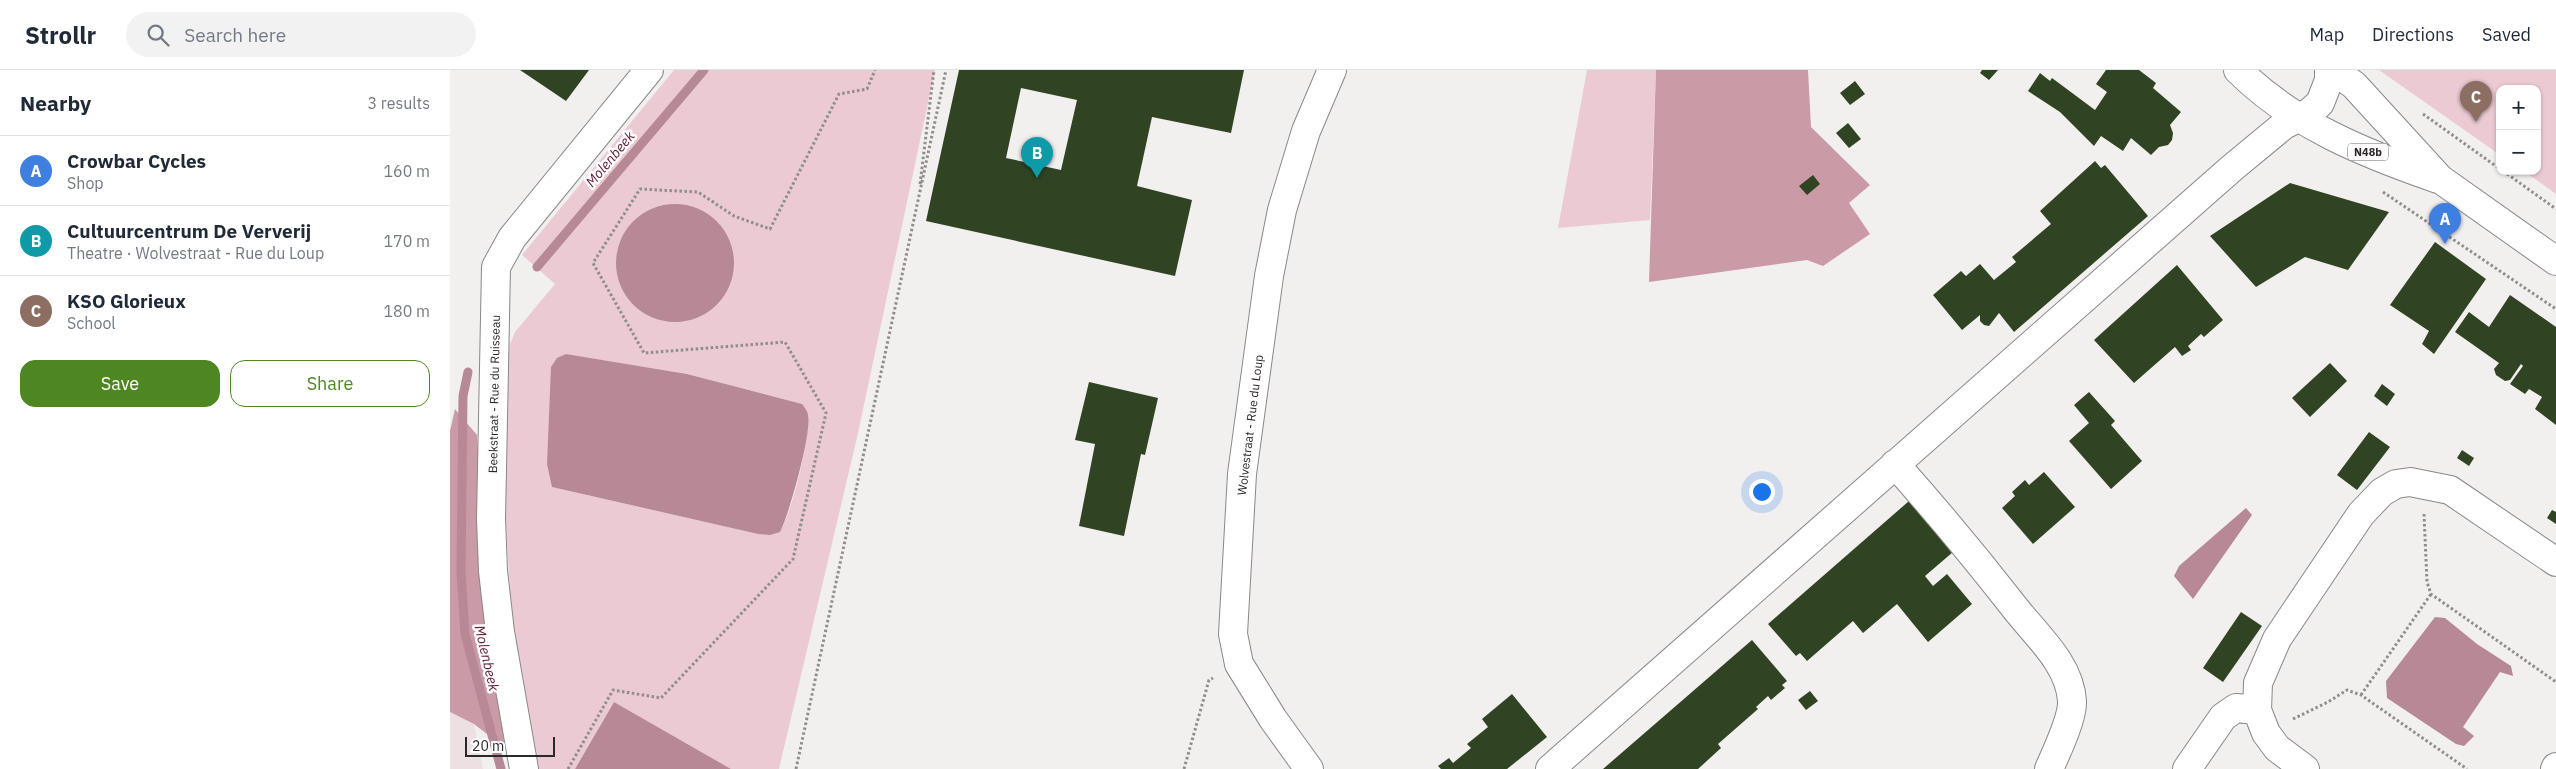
<!DOCTYPE html>
<meta charset="utf-8">
<style>
:root{--surface:#fff;--page:#f2f2f3;--text:#1f2937;--muted:#747a83;--line:#e0e1e3;--accent:#4e8722}
body{margin:0;font-family:"IBM Plex Sans",sans-serif;background:var(--page);color:var(--text)}
.controls{position:absolute;right:15px;top:15px;display:grid;overflow:hidden;border-radius:10px;box-shadow:0 1px 4px #0004}
.controls button{width:45px;height:45px;display:grid;place-items:center;padding:0;border:0;border-bottom:1px solid var(--line);background:var(--surface);color:var(--text);font:25px sans-serif}
.scale{position:absolute;left:15px;bottom:12px;width:90px;box-sizing:border-box;padding-left:5px;border:2px solid #2a2929;border-top:0;font-size:14px;line-height:18px;white-space:nowrap;color:#2a2929;-webkit-text-stroke:4px #fffcfd;paint-order:stroke}
.you{position:absolute;left:1311px;top:421px;width:18px;height:18px;margin:-12px;border:4px solid #fff;border-radius:50%;background:#1a73e8;box-shadow:0 0 0 8px #1a73e833}
.badge{display:grid;place-items:center;width:32px;height:32px;border-radius:50%;background:var(--accent);color:#fff;font-size:16px;font-weight:700}
.pin{position:absolute;translate:-50% -41px;filter:drop-shadow(0 1px 2px #0008)}
.pin::after{content:'';position:absolute;top:26px;width:18px;height:15px;background:inherit;clip-path:polygon(0 0,100% 0,50% 100%)}
.list{margin:0;padding:0;list-style:none}
h2{display:flex;justify-content:space-between;align-items:center;height:65px;margin:0;padding:0 20px;font-size:21px}
h2 small{font-size:16px;font-weight:400;color:var(--muted)}
.list li{display:grid;grid-template-columns:32px 1fr auto;gap:15px;align-items:center;box-sizing:border-box;height:70px;padding:0 20px;border-top:1px solid var(--line)}
.list b{display:block;font-size:19px;white-space:nowrap}
.list p{margin:0;font-size:16px;white-space:nowrap;color:var(--muted)}
.list em{font-size:16px;font-style:normal;color:var(--muted)}
.actions{display:flex;gap:10px;padding:15px 20px}
.actions a{flex:1;padding:11px 0;border:1px solid var(--accent);border-radius:15px;text-align:center;font-size:18px;color:var(--accent)}
.actions .main{background:var(--accent);color:#fff}
.icon{flex:none;width:28px;height:28px;fill:none;stroke:currentColor;stroke-width:2;stroke-linecap:round;stroke-linejoin:round}
.map{position:relative;flex:none;width:2106px;height:699px;overflow:hidden}
header{display:flex;align-items:center;gap:30px;box-sizing:border-box;height:70px;padding:0 25px;background:var(--surface);border-bottom:1px solid var(--line)}
header strong{font-size:24px}
nav{display:flex;gap:28px;margin-inline-start:auto;font-size:18px}
.search{width:350px;height:45px;background:var(--page);display:flex;align-items:center;gap:12px;box-sizing:border-box;padding:0 18px;border-radius:28px;color:var(--muted);font-size:19px}
main{display:flex}
aside{flex:1;background:var(--surface)}
.map>svg:first-child{display:block}
</style>
<header>
<strong>Strollr</strong>
<div class="search"><svg class="icon" aria-label="search" viewBox="0 0 24 24"><circle cx="10" cy="10" r="6"/><path d="M15 15l6 6"/></svg>Search here</div>
<nav><a>Map</a><a>Directions</a><a>Saved</a></nav>
</header>
<main>
<aside>
<h2>Nearby<small>3 results</small></h2>
<ul class="list">
<li><span class="badge" style="background:#3f7fe0">A</span><div><b>Crowbar Cycles</b><p>Shop</p></div><em>160 m</em></li>
<li><span class="badge" style="background:#0f9aa8">B</span><div><b>Cultuurcentrum De Ververij</b><p>Theatre · Wolvestraat - Rue du Loup</p></div><em>170 m</em></li>
<li><span class="badge" style="background:#8d6e63">C</span><div><b>KSO Glorieux</b><p>School</p></div><em>180 m</em></li>
</ul>
<div class="actions"><a class="main">Save</a><a>Share</a></div>
</aside>
<div class="map">
<svg width="2106" height="699" viewBox="0 0 2106 699">
<rect width="100%" height="100%" fill="#f2efef"/>
<path fill="#ece0e3" d="M0 642 24 654 33 699H0Z"/>
<path fill="#ebcad3" fill-rule="evenodd" d="M224 0H485L408 363 329 699H281L164 632 125 699H86L63 571 50 356V299L65 262 105 214 72 185ZM268 152C280 171 284 184 282 207L189 239C173 223 168 211 166 188ZM115 284 237 304 352 334C355 339 359 344 358 348 358 376 343 438 330 462L308 464 102 417Z
M1137 0H1206L1200 150 1108 158Z
M1929 0H2106V124L2074 101H2087V19H2050V85Z"/>
<path fill="#ca9aa7" d="M1206 0H1358L1361 57 1420 115 1399 133 1420 164 1373 196 1357 190 1199 212Z
M5 339 27 365 37 545 55 678 24 654 0 642V361Z"/>
<path fill="#b78895" d="M166 193a59 59 0 1 1 118 0a59 59 0 1 1-118 0Z
M116 284 237 304 352 334C355 338 357 340 358 345 362 363 339 445 330 462L320 465 308 464 102 417 97 394 101 297 107 288Z
M1796 438 1802 445 1743 529 1724 506 1729 496Z
M1985 547 1995 548 2027 574 2061 596 2063 606 2050 602 2013 657 2024 666 2014 676 2006 674 1937 628 1936 611Z
M164 632 281 699H125Z"/>
<g fill="none" stroke-linecap="round" stroke-linejoin="round">
<path stroke="#b78895" stroke-width="9" d="M87 197 254 0
M18 302 13 326 11 502 15 564 51 699"/>
</g>
<path fill="#304423" fill-rule="evenodd" d="M70 0H139L116 31Z
M509 0H794L781 63 702 47 687 116 742 130 725 206 476 151ZM571 18 627 30 611 100 556 88Z
M1532 0H1548L1539 10 1530 3Z
M1656 0H1689L1706 13 1703 18 1731 42 1720 55 1723 63 1722 70 1718 75 1709 77 1701 85 1681 68 1673 81 1651 66 1644 76 1610 42 1578 21 1590 3 1600 11 1602 8 1645 40 1657 22 1646 14Z
M1405 11 1415 24 1400 35 1390 23Z
M1398 53 1411 69 1399 78 1386 63Z
M1645 91 1651 98 1655 95 1698 146 1564 262 1549 243 1539 256 1534 255 1530 251V245L1512 260 1483 225 1511 201 1516 206 1530 194 1544 210 1566 192 1562 187 1601 154 1590 141Z
M1363 105 1370 114 1357 125 1349 116Z
M1840 113 1939 142 1898 200 1855 187 1806 217 1760 166Z
M1985 172 2036 209 1984 284 1972 274 1979 261 1940 235Z
M1727 195 1773 250 1754 267 1751 264 1738 276 1741 280 1732 286 1725 277 1684 313 1644 270Z
M2060 225 2106 257V355L2085 339 2092 327 2079 319 2075 324 2060 314 2073 296 2071 294 2060 310 2055 311 2046 305 2044 299 2049 293 2005 262 2019 242 2039 257Z
M1880 293 1897 311 1860 347 1842 328Z
M639 312 708 328 695 385 691 384 674 466 629 456 645 374 625 370Z
M1932 314 1945 324 1937 336 1924 326Z
M1639 322 1665 351 1661 355 1692 391 1661 419 1619 371 1639 353 1624 335Z
M1919 362 1940 377 1907 420 1887 405Z
M2012 380 2024 388 2019 396 2007 388Z
M1594 402 1625 437 1583 474 1552 438 1565 426 1562 422 1575 410 1579 415Z
M1459 431 1503 482 1475 506 1483 516 1497 504 1522 534 1478 572 1447 534 1413 563 1403 551 1357 591 1350 583 1346 586 1318 554Z
M2102 440 2106 442V454L2097 448Z
M1791 542 1812 556 1773 612 1753 598Z
M1302 570 1337 611 1332 615 1335 618 1321 630 1318 626 1306 637 1308 639 1268 674 1271 678 1248 699H1153Z
M1360 621 1368 631 1356 640 1348 630Z
M1062 624 1097 667 1057 699H991L988 696 999 688 1003 693 1021 678 1017 674 1038 657 1032 649Z"/>
<g fill="none" stroke-linecap="round" stroke-linejoin="round">
<defs>
<path id="minor" d="M1445 394C1487 441 1526 488 1565 538 1586 565 1620 594 1622 631 1623 648 1606 683 1599 699
M74 699 50 562 43 501 41 449 46 197 62 168 199 0
M859 699 823 649 789 594 783 564 792 404 819 206 832 140 856 61 882 0
M1100 699 1782 98 1834 55 1860 42 1870 33 1879 10V0
M1737 699 1773 647 1786 638 1807 640
M1855 699 1827 678 1816 663 1807 640 1808 613 1827 569 1911 444 1932 422 1946 414 1960 412 2000 420 2106 492
M2105 699 2106 697"/>
<path id="major" d="M1788 0C1843 55 1916 84 1988 109
M1883 0 1904 15 1990 109 2106 191"/>
</defs>
<use href="#minor" stroke="#8a8788" stroke-width="30"/>
<use href="#major" stroke="#8a8788" stroke-width="30"/>
<path stroke="#8f8d8d" stroke-width="3" stroke-dasharray="2.5 2.5" stroke-linecap="butt" d="M1973 44 2050 99
M2053 101 2106 139
M470 114 484 0
M1933 122 2106 239
M1974 444 1977 512 1981 524 2106 612
M1911 625 1981 524
M1843 649 1878 632 1897 620 1911 625 2017 699
M118 699 163 620 211 628 343 489 376 343 335 272 194 283 143 193 190 119 248 122 284 146 320 159 389 24 417 19 425 0
M346 699 496 0
M734 699 759 610 763 608"/>
<use href="#minor" stroke="#fff" stroke-width="28"/>
<use href="#major" stroke="#fff" stroke-width="28"/>
</g>
<g text-anchor="middle" dominant-baseline="central" stroke-width="5" stroke-linejoin="round" paint-order="stroke">
<rect fill="#fffcfd" stroke="#6a6869" stroke-width="1" x="1898" y="73.5" width="40" height="17" rx="4"/>
<g font-size="11" font-weight="bold" fill="#2a2929">
<text x="1918" y="82">N48b</text>
</g>
<g font-size="12" fill="#2a2929" stroke="#fffcfd">
<text transform="translate(44 324) rotate(-89)">Beekstraat - Rue du Ruisseau</text>
<text transform="translate(800 355) rotate(-83)">Wolvestraat - Rue du Loup</text>
</g>
<g font-size="14" font-style="italic" fill="#5e2237" stroke="#fffcfd">
<text transform="translate(160 89) rotate(-50)">Molenbeek</text>
<text transform="translate(37 588) rotate(77)">Molenbeek</text>
</g>
</g>
</svg>
<div class="controls">
<button>+</button>
<button>−</button>
</div>
<div class="scale">20 m</div>
<div class="you"></div>
<div class="pin badge" style="left:1995px;top:174px;background:#3f7fe0">A</div>
<div class="pin badge" style="left:587px;top:108px;background:#0f9aa8">B</div>
<div class="pin badge" style="left:2026px;top:52px;background:#8d6e63">C</div>
</div>
</main>
